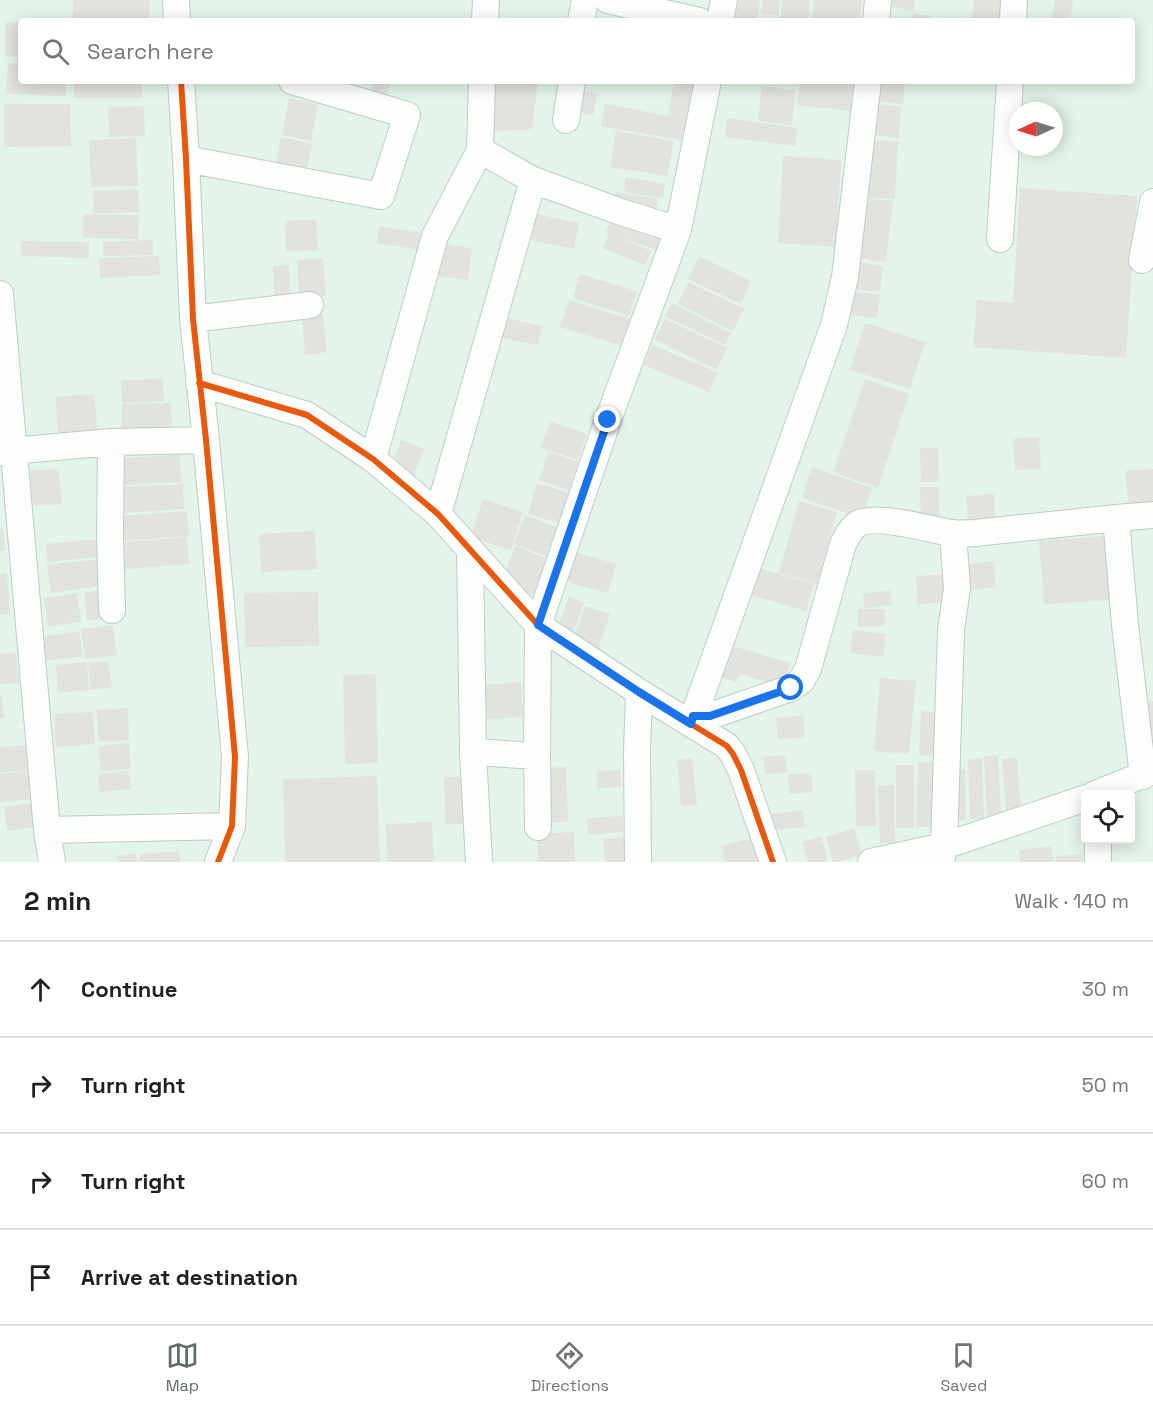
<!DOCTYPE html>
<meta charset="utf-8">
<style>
:root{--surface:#fff;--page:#f2f2f2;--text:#202124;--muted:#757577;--line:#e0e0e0;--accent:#5f6e64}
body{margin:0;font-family:"Space Grotesk",sans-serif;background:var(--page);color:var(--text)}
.controls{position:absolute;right:18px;bottom:18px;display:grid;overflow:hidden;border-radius:6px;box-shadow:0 3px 15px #0003}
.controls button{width:54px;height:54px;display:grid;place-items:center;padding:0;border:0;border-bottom:2px solid var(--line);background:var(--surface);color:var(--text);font:30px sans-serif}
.compass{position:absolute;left:1009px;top:102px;width:54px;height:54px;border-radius:50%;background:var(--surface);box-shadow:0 3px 15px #0003;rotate:266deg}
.stop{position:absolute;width:18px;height:18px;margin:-14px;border:4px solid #1a73e8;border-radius:50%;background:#fff}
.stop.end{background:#1a73e8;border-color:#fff;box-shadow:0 2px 6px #0008}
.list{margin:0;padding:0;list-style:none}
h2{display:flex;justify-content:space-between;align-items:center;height:78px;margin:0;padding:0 24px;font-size:26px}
h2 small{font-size:20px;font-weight:400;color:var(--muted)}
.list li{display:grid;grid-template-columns:39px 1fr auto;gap:18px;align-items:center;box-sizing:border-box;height:96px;padding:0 24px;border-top:2px solid var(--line)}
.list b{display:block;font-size:22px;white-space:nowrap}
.list em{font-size:20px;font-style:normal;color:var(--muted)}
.icon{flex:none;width:33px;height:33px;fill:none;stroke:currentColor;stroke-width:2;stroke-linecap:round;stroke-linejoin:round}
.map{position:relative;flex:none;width:1153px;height:862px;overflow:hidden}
.search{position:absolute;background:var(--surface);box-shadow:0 3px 15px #0003;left:18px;right:18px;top:18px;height:66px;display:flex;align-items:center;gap:15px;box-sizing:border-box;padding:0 21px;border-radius:6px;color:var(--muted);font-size:22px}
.sheet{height:462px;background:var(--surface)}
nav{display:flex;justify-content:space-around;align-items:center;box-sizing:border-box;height:84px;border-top:2px solid var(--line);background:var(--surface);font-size:16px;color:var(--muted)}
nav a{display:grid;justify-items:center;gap:3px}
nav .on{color:var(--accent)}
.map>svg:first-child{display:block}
</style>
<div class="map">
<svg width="1153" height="862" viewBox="0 0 1153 862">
<rect width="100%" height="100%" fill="#e3f5e9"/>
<path fill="#e2e2de" d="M73 0H150L149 21H73Z
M737 0H760L757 21H733Z
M763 0H780L778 16 761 13Z
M782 0H810L808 21H780Z
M814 0H862L859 21H811Z
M884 0H915L913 11 884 5Z
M974 0H1002L1000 21H972Z
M1055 0H1073L1070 21H1051Z
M913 14 930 16V21H912Z
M21 22V56L5 57V23Z
M8 63 21 64V81H66V96L6 94Z
M74 81H142V98H74Z
M373 81H390L387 97 371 95Z
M494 81H538L532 129 494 131Z
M674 81 695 82 685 141 601 126 605 104 668 116Z
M800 81H853L850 111 797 105Z
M880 81H905L903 104 878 101Z
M762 86 796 90 792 125 758 121Z
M576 90 597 93 593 115 573 112Z
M289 98 318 104 311 141 282 135Z
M4 104H70L71 146 4 147Z
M874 104 901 106 899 138 872 135Z
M144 106 145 136 109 137 108 107Z
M727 118 798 128 795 146 725 137Z
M616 131 674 141 667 176 610 167Z
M281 137 312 144 305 179 274 172Z
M136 138 138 186 91 187 89 140Z
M865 140 898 141 895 199 862 197Z
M783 156 841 160 836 247 778 243Z
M626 177 665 184 663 198 624 192Z
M1020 188 1137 196 1126 358 973 347 977 300 1013 303Z
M138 189 139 212 94 213 93 191Z
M615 192 658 199 656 212 613 206Z
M860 198 893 201 886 262 853 258Z
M531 213 579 223 574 249 526 239Z
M83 214 139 215 138 239 83 238Z
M613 214 663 231 656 250 617 236 651 251 645 265 603 248 609 233 606 232Z
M316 219 318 250 286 251 285 221Z
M379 226 428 234 426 251 377 243Z
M153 240V255L103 256V242Z
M21 241 89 242V258L21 256Z
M441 244 472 248 468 280 437 276Z
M159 256 160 275 100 278 99 258Z
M699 256 751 281 741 304 688 279Z
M323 258 326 296 299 298 297 260Z
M853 261 883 266 880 292 850 288Z
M289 265 291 304 275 305 273 266Z
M580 274 637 291 629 316 573 298Z
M688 282 744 309 733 331 678 304Z
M848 291 880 295 877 319 845 314Z
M569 300 630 319 622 346 560 327Z
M671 303 731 333 725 345 665 316Z
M323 314 327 352 305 355 302 316Z
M502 317 542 326 538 345 498 337Z
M665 319 727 348 717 370 655 340Z
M865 323 925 342 910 389 850 370Z
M652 345 717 372 709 392 644 365Z
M163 379 164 401 122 403 121 380Z
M865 379 909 394 878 488 833 472Z
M94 394 98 435 59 439 55 397Z
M171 403 172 430 122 432V404Z
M550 421 587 434 578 460 541 448Z
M1039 437 1041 469 1015 470 1013 439Z
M401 440 424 449 414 476 391 468Z
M920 448H938L939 482H921Z
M548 452 578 462 569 490 539 480Z
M180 455 181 482 124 485 123 458Z
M812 467 872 488 862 518 802 498Z
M59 469 62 504 33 506 30 471Z
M1153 469V505L1129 507 1125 471Z
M537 483 569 493 559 523 528 514Z
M183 484 184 509 120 513 119 487Z
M920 487H939L940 525H921Z
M994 494 995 519 968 521 966 496Z
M483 499 523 512 511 550 471 537Z
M799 501 837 512 817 584 779 573Z
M187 511 189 536 121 541 119 516Z
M525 515 557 527 546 556 514 544Z
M0 529H3L5 551H0Z
M315 531 317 569 261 572 259 534Z
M1107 536 1112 600 1044 604 1039 541Z
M187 537 189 564 115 570 113 543Z
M99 539 100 557 47 562 46 544Z
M515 546 546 558 533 595 501 583Z
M575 552 616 564 608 593 567 582Z
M99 559 102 586 51 593 47 565Z
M994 561 996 587 962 591 959 565Z
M755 567 814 584 806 611 747 594Z
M7 573 10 614 0 615V574Z
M947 574 948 602 917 604 916 576Z
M101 590 104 619 87 621 84 592Z
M890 590 892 605 864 608 863 594Z
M318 592 319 646 245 647 244 593Z
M77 593 81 622 48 626 44 598Z
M569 597 584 603 572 636 557 630Z
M585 606 610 614 596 655 571 647Z
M858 609H885V626L858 627Z
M113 625 117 655 85 659 81 629Z
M853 630 886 634 883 657 850 653Z
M79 631 82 656 45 661 42 637Z
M729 645 790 663 783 687 740 674 737 682 720 677Z
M16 653 19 683 0 684V654Z
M108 661 112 688 91 690 88 663Z
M87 662 89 690 58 693 56 665Z
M376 674 378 763 345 764 343 675Z
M880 678 916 681 909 754 874 751Z
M521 682 523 717 482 720 480 685Z
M2 696 4 718 0 719V697Z
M1153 701V749L1140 750 1136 703Z
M128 708 129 740 98 742 97 710Z
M921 711 940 713 937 756 919 755Z
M93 712 95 744 56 747 54 714Z
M803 716 805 737 778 739 776 718Z
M129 743 131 769 100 771 99 746Z
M28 745 29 771 0 772V747Z
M785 755 787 773 765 774 763 757Z
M998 755 1001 815 987 816 984 756Z
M692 758 697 805 681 806 677 760Z
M982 758 984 819H970L968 759Z
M1017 758 1021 812 1006 813 1002 759Z
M918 762 935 763 934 827H916Z
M896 765H914V828H896Z
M566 767 568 822 548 823 545 768Z
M950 769H965L966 820 952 821Z
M620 770 621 787 597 788V771Z
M855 770H875L876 826H856Z
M33 771 36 799 0 802V774Z
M129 771 131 789 99 792 98 774Z
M811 773 813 792 789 794 788 775Z
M377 776 380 862H285L283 779Z
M444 777H462L463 824H445Z
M894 785 895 842 880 843 878 786Z
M33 803 37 827 7 831 4 807Z
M803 810 805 827 772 830 771 814Z
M622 816 623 832 588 835 587 818Z
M432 822 434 862H387L386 824Z
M854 828 862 855 838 862H833L826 837Z
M574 832 575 862H538L537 834Z
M821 836 828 862H808L802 842Z
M628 837 630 862H605L603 839Z
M753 838 759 862H725L721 846Z
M1051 846 1053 862H1020L1019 850Z
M179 851 180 862H140L139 854Z
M136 854 137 862H118L117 856Z
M1082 854V862H1056V856Z"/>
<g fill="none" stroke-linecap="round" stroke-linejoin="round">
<defs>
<path id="street" d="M176 0 177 21
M608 0 699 21
M485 21 486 0
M581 21 585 0
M720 21 724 0
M876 21 878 0
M1013 21 1014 0
M181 81 186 159 193 319 206 440 235 757 232 826 218 862
M566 120 572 81
M480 150 533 180 621 212 678 230
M186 159 381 196 407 115 292 81
M1000 239 1010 81
M1142 260 1153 202
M0 294 47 830 52 862
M193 319 310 305
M199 383 307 415 373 459 438 514 538 625 639 692 727 746 733 754 741 770 773 862
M111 442 110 534 112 610
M0 452 111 442 206 440
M373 459 435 236 480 150 482 81
M438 514 533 180
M1116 518 1125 625 1143 776
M470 550 473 752 479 862
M694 716H710L791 688 801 681 808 669 843 544C847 537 850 529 856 525 872 512 931 530 952 533 960 534 968 533 975 533L1116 518 1153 515
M691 724 834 325 845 277 868 81
M473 752 537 756
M1095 794 1153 771
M538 827 537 756 538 625 608 420 678 230 708 81
M47 830 232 826
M1098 840V862
M638 862 637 751 639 692
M871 862 944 846 1086 798
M941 862 944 846 951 630 957 588 953 533"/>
</defs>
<use href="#street" stroke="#beccc3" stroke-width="28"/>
<use href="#street" stroke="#fbfefc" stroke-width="26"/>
<defs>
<path id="cycleway" d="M181 81 186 159 193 319 206 440 235 757 232 826 218 862
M199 383 307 415 373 459 438 514 538 625 639 692 727 746 733 754 741 770 773 862"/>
</defs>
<use href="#cycleway" stroke="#fff" stroke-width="10"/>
<use href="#cycleway" stroke="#e8590c" stroke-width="6"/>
</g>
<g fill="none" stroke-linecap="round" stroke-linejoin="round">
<path stroke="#1a73e8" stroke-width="8" d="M608 420 538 625 639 692 691 724 693 716H710L791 688"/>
</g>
</svg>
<div class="controls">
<button><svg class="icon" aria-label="locate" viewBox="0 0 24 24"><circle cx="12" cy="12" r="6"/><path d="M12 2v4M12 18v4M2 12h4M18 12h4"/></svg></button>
</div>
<svg class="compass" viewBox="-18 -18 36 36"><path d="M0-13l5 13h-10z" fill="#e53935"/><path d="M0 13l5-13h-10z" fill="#757577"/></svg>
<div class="stop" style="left:791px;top:688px"></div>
<div class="stop end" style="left:608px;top:420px"></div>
<div class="search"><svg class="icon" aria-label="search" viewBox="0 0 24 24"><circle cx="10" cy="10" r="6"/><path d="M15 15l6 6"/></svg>Search here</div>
</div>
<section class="sheet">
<h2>2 min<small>Walk · 140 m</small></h2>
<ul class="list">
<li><svg class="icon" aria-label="ahead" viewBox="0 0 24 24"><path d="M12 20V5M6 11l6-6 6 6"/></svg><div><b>Continue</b></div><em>30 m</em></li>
<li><svg class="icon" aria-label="right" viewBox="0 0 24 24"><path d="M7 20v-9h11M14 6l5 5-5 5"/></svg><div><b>Turn right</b></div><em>50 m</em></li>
<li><svg class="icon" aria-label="right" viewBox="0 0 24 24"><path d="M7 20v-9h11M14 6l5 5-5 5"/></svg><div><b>Turn right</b></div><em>60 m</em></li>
<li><svg class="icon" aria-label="arrive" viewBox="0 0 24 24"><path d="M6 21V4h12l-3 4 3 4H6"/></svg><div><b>Arrive at destination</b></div></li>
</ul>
</section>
<nav>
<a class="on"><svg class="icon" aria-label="map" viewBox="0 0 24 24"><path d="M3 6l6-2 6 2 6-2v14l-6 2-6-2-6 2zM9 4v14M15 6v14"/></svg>Map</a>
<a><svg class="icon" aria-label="directions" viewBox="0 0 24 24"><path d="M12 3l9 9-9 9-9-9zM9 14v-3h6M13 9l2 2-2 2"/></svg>Directions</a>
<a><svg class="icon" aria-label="saved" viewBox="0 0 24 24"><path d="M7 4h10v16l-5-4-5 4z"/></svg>Saved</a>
</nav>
